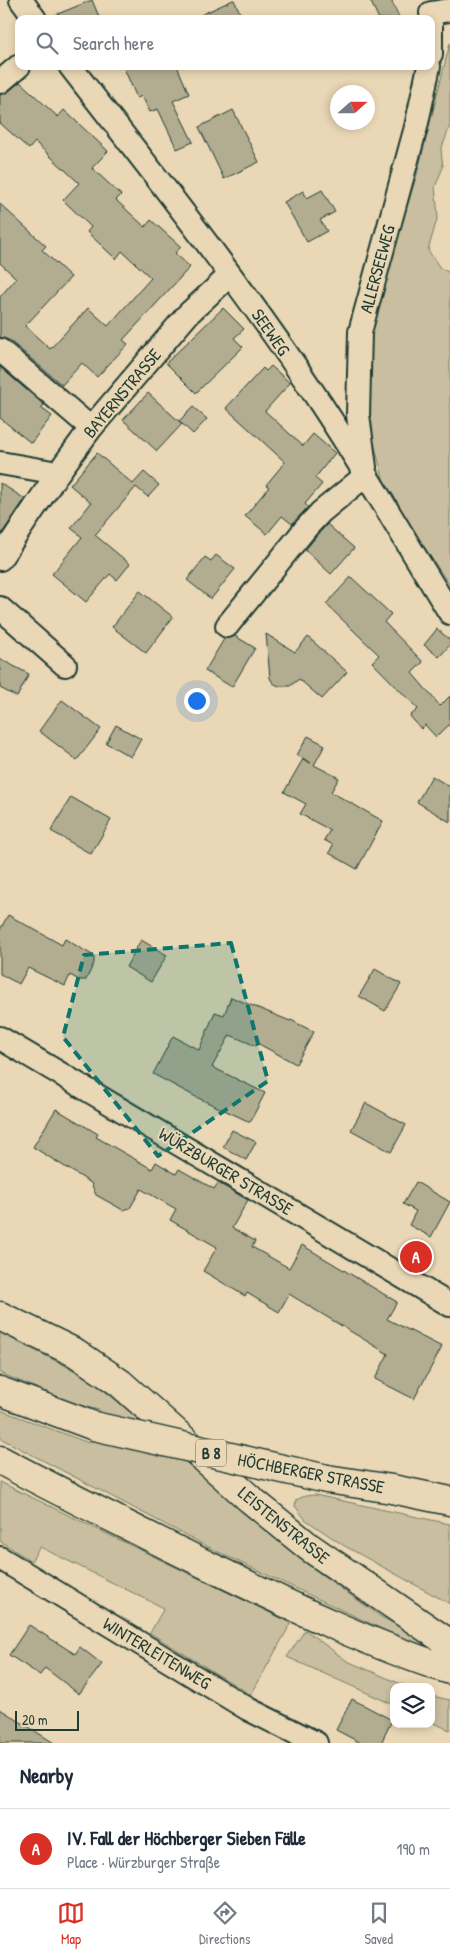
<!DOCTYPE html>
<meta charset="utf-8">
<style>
:root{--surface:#fff;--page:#f2f2f3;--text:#1f2937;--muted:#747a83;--line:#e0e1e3;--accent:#d93025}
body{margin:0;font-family:"Patrick Hand",sans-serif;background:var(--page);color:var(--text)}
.controls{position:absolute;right:15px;bottom:15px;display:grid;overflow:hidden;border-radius:10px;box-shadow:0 2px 8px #0003}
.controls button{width:45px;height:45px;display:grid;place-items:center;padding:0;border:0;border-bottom:1px solid var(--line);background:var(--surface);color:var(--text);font:25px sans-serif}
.compass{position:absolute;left:330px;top:85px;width:45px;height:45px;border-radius:50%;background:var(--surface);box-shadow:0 2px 8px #0003;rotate:69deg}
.scale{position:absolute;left:15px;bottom:12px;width:64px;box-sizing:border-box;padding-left:5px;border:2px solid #1f3d34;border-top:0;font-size:14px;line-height:18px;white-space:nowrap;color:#1f3d34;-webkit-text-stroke:4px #ead7b5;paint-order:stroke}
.you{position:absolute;left:196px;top:700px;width:18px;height:18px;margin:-12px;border:4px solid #fff;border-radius:50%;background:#1a73e8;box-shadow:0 0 0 8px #1a73e833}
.badge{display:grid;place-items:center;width:32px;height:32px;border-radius:50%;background:var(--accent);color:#fff;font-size:16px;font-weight:700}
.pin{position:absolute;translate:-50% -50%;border:2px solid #fff;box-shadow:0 1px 5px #0006}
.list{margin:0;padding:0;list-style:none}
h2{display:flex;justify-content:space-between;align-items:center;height:65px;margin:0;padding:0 20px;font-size:21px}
h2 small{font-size:16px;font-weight:400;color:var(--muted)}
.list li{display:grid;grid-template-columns:32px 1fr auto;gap:15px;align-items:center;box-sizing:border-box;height:80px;padding:0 20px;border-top:1px solid var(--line)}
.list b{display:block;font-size:19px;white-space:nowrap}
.list p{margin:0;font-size:16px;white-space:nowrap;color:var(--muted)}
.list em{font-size:16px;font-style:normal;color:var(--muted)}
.icon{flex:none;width:28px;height:28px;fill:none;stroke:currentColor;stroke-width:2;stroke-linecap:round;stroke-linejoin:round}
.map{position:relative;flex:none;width:450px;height:1743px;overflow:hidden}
.search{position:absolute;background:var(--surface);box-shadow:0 2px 8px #0003;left:15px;right:15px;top:15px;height:55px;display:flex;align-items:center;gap:12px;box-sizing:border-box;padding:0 18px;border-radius:10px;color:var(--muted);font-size:19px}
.sheet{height:145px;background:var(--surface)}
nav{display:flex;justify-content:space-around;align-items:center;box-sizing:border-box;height:70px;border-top:1px solid var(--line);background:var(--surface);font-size:14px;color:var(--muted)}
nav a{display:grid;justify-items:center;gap:2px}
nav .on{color:var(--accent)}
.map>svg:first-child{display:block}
</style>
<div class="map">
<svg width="450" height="1743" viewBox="0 0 450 1743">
<rect width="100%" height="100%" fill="#ead7b5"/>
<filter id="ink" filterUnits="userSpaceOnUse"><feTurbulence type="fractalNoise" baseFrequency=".02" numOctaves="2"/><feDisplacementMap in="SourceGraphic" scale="10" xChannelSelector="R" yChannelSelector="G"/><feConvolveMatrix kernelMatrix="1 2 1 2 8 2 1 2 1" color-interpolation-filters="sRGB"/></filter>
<g filter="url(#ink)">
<path fill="#c9bea0" stroke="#747e6a" d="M450 43V126L441 150 443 167 435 187 438 216 428 250 440 268 450 273V586L386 489 367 416 366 339 418 171Z
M0 1333 88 1377 210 1479 304 1562 380 1616 450 1655V1661L216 1551 0 1438V1410L89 1443 99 1410 75 1404 0 1373Z
M0 1482 291 1623 251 1695 150 1633 164 1608 40 1547 31 1561 0 1541Z
M315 1495 450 1524V1604L343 1545 306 1520 295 1506 296 1500 305 1496Z
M305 1630 347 1661 408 1687H394V1705L287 1657Z
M431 1696 450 1700V1730L431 1722Z"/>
<path fill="#b2ac91" stroke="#1f3d34" d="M92 0 100 19H48V18Z
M234 0 243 19H192L233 0Z
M370 0H391L400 19H379Z
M123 66H177L189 94 173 101 193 142 177 149 158 109 150 112 142 96 137 98Z
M20 82 58 117 64 110 108 151 92 168 121 195 116 200 145 227 151 220 181 247 175 253 190 267 123 340 128 344 97 377 82 363 62 385 9 340 0 337V297L16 278 0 263V204L46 246 42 250 71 277 25 326 50 349 88 308 108 326 151 278 122 251 116 259 87 232 91 227 63 200 79 183 35 142 29 149 0 123V95L8 92Z
M233 110 259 162 224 179 199 127Z
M322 190 335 212 320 220 327 231 307 242 284 202 303 191 307 198Z
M223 308 244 329 234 338 243 347 196 393 166 363Z
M271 366 290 383 265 411 303 446 313 434 335 453 315 478 322 484 305 504 308 507 292 524 282 516 267 534 245 516 269 487 266 485 285 462 226 408 263 368 266 371Z
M0 367 44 405 41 408 52 416 31 443 0 418Z
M148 393 182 424 157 451 123 420Z
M193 407 207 419 193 434 179 421Z
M97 453 133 484 144 472 159 485 148 497 136 487 95 535 130 564 117 580 110 574 86 602 52 574 82 537 71 528 91 503 70 485Z
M0 483 25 499 0 536Z
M327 524 354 548 331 574 305 550Z
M216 555 235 569 211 599 187 580 205 557 211 561Z
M351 577 391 614 384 622 423 662 412 673 440 706 450 696V724L436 737 425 725 421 729 410 716 418 709 372 662 379 655 326 604Z
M140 591 173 617 146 653 112 627Z
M437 629 450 640V645L439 657 424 645Z
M266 634 295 652 308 637 347 672 322 699 299 679 290 686H279L273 683 270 678Z
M235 636 255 648 232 687 205 671 224 639Z
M0 659 29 674 17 697 0 688Z
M62 700 101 729 77 760 39 731Z
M116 725 141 739 131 757 106 743Z
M308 736 325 745 314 765 339 778 331 792 383 821 357 869 329 853 333 845 324 840 330 830 300 814 306 804 284 792 303 759 311 763 297 755Z
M432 776 450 787V822L417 802Z
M71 797 111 820 91 854 51 831Z
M8 915 62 945 65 939 94 956V963L86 980H79L70 975 65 986 28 968 19 984 0 974V930Z
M141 940 167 955 151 982 126 967Z
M375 969 401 984 385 1011 359 996Z
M231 997 290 1021 291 1020 314 1032 296 1064 257 1043 256 1046 230 1035 212 1067 265 1093 250 1122 196 1097 153 1074 173 1036 199 1050 215 1012 224 1015Z
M366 1103 406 1125 391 1152 351 1130Z
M56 1109 98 1134 96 1137 152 1169 156 1162 176 1174 179 1169 214 1189 218 1183 248 1200 232 1228 255 1241 252 1247 289 1268 302 1245 397 1302 387 1319 442 1347 414 1399 375 1379 388 1354 289 1294 279 1312 247 1293 245 1296 203 1271 217 1247 170 1220 176 1209 141 1189 130 1208 123 1210 96 1195 91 1183 33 1147Z
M232 1130 256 1142 246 1160 223 1147Z
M416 1182 450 1202 431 1237 409 1225 416 1211 403 1204Z
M29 1625 75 1654 80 1647 102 1664 79 1694 45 1668 40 1675 9 1655Z
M352 1699 392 1720 381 1743H361L336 1730Z
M0 1709 54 1743H0Z"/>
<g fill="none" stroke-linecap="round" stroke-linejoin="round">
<defs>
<path id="minor" d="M21 0 35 19
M431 13 450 10
M431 25V54
M70 66C156 177 244 287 321 404 366 472 407 544 450 613
M0 82 19 66
M0 350 91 428
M0 463 58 473 91 428 188 314 230 275
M365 467 358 415 360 332 416 127 429 66
M0 559 58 473
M0 608 65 665
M227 626 306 528 321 512 366 475
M0 1038 450 1305
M0 1558 248 1709 316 1743"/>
<path id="major" d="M0 1316 76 1353 120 1383 250 1499 309 1547 450 1644
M0 1391 94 1426
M0 1460C71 1498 144 1534 217 1570 293 1607 369 1644 450 1670
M327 1479 392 1489 450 1501"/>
</defs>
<use href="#minor" stroke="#1f3d34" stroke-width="26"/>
<use href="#major" stroke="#1f3d34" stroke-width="31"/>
<use href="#minor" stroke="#ead7b5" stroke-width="22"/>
<use href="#major" stroke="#ead7b5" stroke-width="28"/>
<defs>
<path id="major-bridge" d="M94 1426 327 1479"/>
</defs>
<use href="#major-bridge" stroke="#1f3d34" stroke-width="31" stroke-linecap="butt"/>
<use href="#major-bridge" stroke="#ead7b5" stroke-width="28"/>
</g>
</g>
<path fill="#0f766e" fill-opacity="0.2" stroke="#0f766e" stroke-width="4" stroke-dasharray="10 6" stroke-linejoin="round" d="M231 943 268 1081 158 1156 63 1037 84 955Z"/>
<g text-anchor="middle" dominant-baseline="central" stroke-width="4" stroke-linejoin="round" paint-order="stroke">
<rect fill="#ead7b5" stroke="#5c6b5b" stroke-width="1" x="196" y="1439.5" width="30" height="27" rx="4"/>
<g font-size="16" font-weight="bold" fill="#1f3d34">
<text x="211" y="1453">B 8</text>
</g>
<g font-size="18" fill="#1f3d34" stroke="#ead7b5">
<text transform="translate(377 269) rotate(-75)">ALLERSEEWEG</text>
<text transform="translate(271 332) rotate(55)">SEEWEG</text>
<text transform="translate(122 393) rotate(-50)">BAYERNSTRASSE</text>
<text transform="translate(226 1171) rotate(31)">WÜRZBURGER STRASSE</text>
<text transform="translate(311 1473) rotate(11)">HÖCHBERGER STRASSE</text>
<text transform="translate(284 1525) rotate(39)">LEISTENSTRASSE</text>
<text transform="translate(157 1653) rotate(31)">WINTERLEITENWEG</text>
</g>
</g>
</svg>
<div class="controls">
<button><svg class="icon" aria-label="layers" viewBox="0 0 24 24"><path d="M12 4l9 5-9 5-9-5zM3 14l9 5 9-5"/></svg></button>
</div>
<svg class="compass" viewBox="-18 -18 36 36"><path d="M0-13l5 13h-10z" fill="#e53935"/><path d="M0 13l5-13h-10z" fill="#747a83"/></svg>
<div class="scale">20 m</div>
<div class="you"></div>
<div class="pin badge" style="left:416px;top:1257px">A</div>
<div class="search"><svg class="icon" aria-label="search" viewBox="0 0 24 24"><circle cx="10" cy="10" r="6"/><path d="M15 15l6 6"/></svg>Search here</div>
</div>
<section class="sheet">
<h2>Nearby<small></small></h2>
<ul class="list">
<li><span class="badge">A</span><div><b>IV. Fall der Höchberger Sieben Fälle</b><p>Place · Würzburger Straße</p></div><em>190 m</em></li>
</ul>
</section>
<nav>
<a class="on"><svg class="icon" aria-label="map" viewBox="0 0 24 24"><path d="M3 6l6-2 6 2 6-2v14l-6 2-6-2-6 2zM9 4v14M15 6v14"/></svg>Map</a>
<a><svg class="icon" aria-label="directions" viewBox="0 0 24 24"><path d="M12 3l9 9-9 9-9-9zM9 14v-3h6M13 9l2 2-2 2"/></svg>Directions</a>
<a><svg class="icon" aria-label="saved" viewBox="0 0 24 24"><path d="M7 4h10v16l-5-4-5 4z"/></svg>Saved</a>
</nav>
